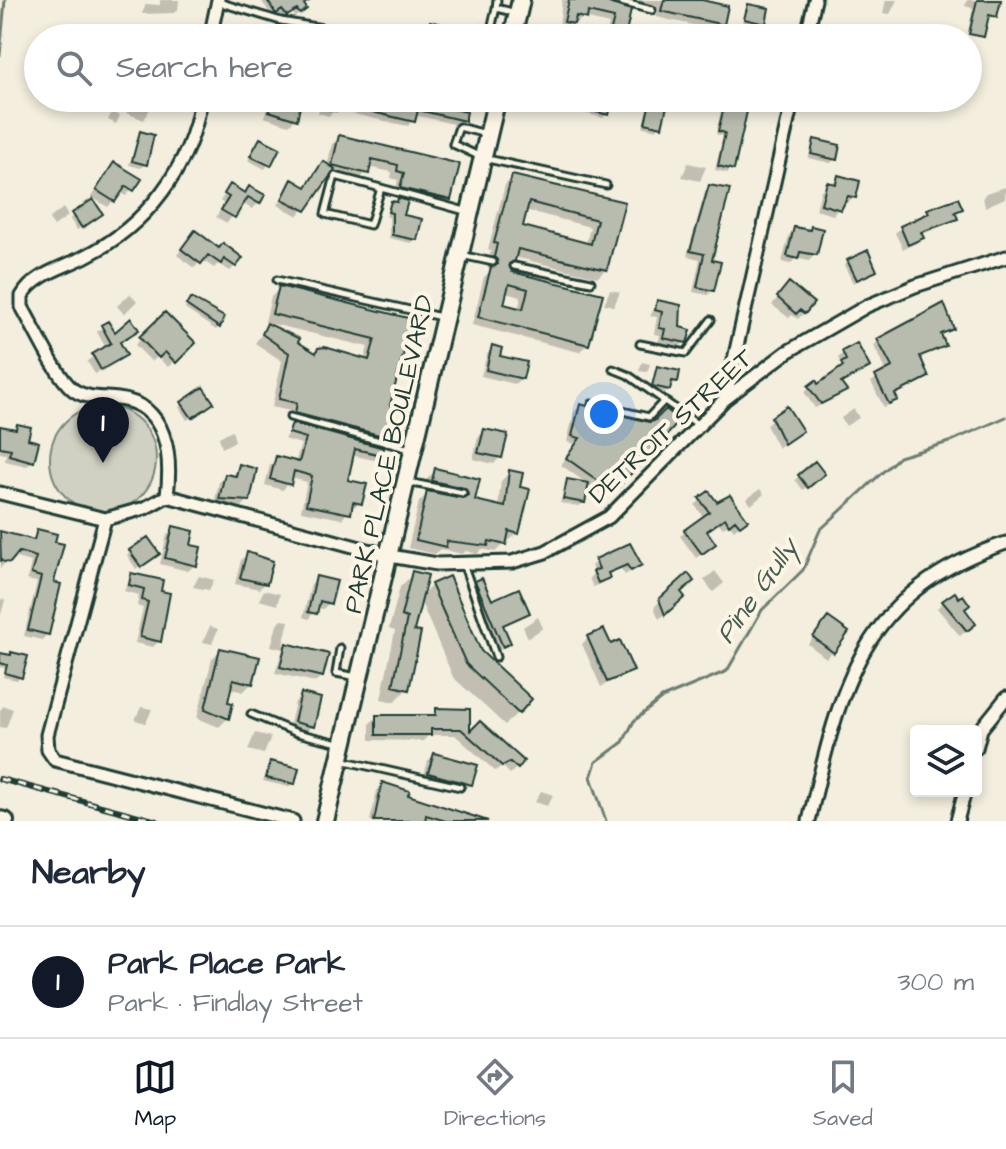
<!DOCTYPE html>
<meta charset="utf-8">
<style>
:root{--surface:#fff;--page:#f2f2f3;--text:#1f2937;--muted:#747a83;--line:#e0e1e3;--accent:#111827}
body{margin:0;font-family:"Architects Daughter",sans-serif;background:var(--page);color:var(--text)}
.controls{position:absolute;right:24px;bottom:24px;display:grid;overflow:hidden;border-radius:8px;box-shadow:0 4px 12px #0003}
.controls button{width:72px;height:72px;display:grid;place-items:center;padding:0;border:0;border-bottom:2px solid var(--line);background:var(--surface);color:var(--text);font:40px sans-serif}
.you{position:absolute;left:604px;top:414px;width:28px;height:28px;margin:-20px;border:6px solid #fff;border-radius:50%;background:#1a73e8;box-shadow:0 0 0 12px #1a73e833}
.badge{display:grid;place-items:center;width:52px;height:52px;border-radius:50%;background:var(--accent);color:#fff;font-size:26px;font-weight:700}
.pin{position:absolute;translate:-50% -66px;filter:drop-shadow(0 2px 4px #0008)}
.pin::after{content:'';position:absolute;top:42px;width:28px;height:24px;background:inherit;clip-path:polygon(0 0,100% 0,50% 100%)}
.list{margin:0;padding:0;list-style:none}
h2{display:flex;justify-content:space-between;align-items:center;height:104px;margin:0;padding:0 32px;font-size:34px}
h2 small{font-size:26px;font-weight:400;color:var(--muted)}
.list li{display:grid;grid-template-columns:52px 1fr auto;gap:24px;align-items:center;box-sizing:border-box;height:112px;padding:0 32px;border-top:2px solid var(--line)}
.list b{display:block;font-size:30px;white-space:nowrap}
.list p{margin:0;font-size:26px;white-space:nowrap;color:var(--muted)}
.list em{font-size:26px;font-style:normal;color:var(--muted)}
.icon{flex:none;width:44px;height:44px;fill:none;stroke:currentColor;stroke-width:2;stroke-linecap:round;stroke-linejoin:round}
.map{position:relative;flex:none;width:1006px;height:821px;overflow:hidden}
.search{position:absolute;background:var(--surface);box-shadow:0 4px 12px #0003;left:24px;right:24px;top:24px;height:88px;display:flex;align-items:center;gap:20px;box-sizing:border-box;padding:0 28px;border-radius:44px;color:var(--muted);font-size:30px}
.sheet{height:216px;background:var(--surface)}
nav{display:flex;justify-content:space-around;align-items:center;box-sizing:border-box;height:112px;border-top:2px solid var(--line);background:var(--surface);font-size:22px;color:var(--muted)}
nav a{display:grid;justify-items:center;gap:4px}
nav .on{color:var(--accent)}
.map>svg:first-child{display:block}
</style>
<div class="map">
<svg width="1006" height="821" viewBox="0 0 1006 821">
<rect width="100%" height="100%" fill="#f3eede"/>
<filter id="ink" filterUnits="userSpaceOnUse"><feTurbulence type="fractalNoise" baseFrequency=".0125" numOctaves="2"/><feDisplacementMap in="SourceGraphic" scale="16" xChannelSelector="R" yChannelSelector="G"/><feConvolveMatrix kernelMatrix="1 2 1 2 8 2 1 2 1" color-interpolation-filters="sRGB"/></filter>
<g filter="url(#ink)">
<path fill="#d0d1c2" stroke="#78877b" stroke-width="2" d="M50 459a53 53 0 1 1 106 0a53 53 0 1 1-106 0Z"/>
<path fill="#0003" fill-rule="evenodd" d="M160 0H179L178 10 174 13 142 14 146 4 160 5Z
M261 0H299L301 13 295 17 292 12 282 19 277 13 272 16Z
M562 0H607L629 12 623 38H606L609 24 584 18 566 29 559 28Z
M639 0H692L722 24 716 30 656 17 658 9 638 4Z
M886 0H897L890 14 883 13Z
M967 0H999L995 16 986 19 982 35 968 32 973 8 965 6Z
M749 6 764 22 760 26 742 22Z
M481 23 485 24 482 38H475Z
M843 23 860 27 857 38H835Z
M894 27 911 30 909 38H889Z
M133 98 155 99 144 120 126 113Z
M270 98H301L295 119 289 125 264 117Z
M322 98H395L420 104 421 98H445L443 108 464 120 458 125 415 115 408 126 335 110 329 116 318 113Z
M580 98H608L607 114 603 118 577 111Z
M650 98H667L657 130 643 127Z
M732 98H750L728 173 715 170 723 136 716 134 721 111Z
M112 112 120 116 116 124 108 120Z
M140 134 145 164 141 168 129 165Z
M340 137 457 166 450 199 442 206 394 195 398 180 391 178 392 172 368 167 360 180 329 173 298 216 278 205 293 182 305 188 327 167 332 144Z
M260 140 278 149 265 169 248 160Z
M815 141 835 159 831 163 808 158Z
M688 163 706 167 700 181 682 177Z
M115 164 139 180 126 196 120 192 108 207 91 197Z
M513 177 622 204 606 269 598 277 514 257 507 266 588 344 579 352 472 325 484 277 490 271 487 266 491 251 488 250 505 185ZM525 210 590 227 586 244 520 228ZM505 293 521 297 518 310 502 306Z
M839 178 854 197 847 203 843 202 833 215 816 210 821 190Z
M230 187 243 194 249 188 259 203 252 209 242 203 227 223 216 217 224 204 220 201Z
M710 187 712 290 708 295 693 292 700 259 687 256 705 192Z
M1006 187 1005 198 985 207 983 197 986 193Z
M392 203 415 239 411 243 389 238V217L386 216Z
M63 208 70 219 73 215 96 217 77 230 68 216 54 226 49 219Z
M960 208 950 223 920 235 916 243 903 249 895 233 901 228 923 218 928 210Z
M795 229 820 231 815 254 809 261 796 258 790 264 782 262 789 235Z
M195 233 235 266 230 271 218 264 214 268 202 260 194 268 177 255Z
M848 261 875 270 853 283 844 265Z
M280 288 408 344 402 350 388 406 385 436 374 447 381 454 374 460 351 455 345 481 360 503 350 509 342 519 301 511 307 482 291 478 283 490 265 485 270 465 277 458 295 463 301 444 284 439 295 423 288 421 290 411 272 407 282 361 255 343 268 326 314 354 319 350 364 361 368 347 265 322 271 297Z
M610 290 620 292 614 306 604 304Z
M783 291 804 313 798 319 792 315 789 318 772 305Z
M130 294 137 301 124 314 117 306Z
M658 302 685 342 678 348 658 344 660 335 654 334 657 317 650 316Z
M188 304 221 318 219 327 216 330 185 309Z
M165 315 193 343 168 367 157 357 152 362 135 345Z
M103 326 114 335 136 330 119 343 125 354 95 374 87 361 106 348 97 332Z
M952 328 939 336 943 345 938 350 918 358 927 376 894 395 896 399 884 408 871 382 887 372 874 346 878 341Z
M493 348 498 357 521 378 515 384 481 376 487 354Z
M843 353 867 366 840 384 844 391 839 396 815 408 804 392 839 372 842 365 838 358Z
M642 362 650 364 647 372 639 371Z
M657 368 676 381 665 393 650 389Z
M183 404 208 406 187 420 179 407Z
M580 406 648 424 677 421 606 497 561 465 576 444 567 442 574 412Z
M854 409 859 418 846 426 841 418Z
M773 418 801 431 778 448 766 425Z
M18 426 33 460 27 466 5 461 6 454 0 453V428L13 431Z
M232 430 235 441 222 448 219 437Z
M485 431 500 457 494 464 473 459 478 437Z
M239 466 248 500 242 507 214 504 219 482 225 476 232 477Z
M436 470 478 481 473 501 498 507 501 481 510 472 518 533 495 552 482 549 477 554 466 551 462 554 440 549 435 554 408 548 419 502 431 491 424 489 427 479Z
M799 476 818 478 803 490 795 480Z
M568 481 583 502 579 506 560 503Z
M760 489 764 494 751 505 747 499Z
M729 498 740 525 734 530 729 524 723 528 718 522 705 532 708 549 696 558 680 536 704 518 695 505 701 500 717 505Z
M173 528 189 546 195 565 188 571 160 564 167 535Z
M38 531 52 584 47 634 42 640 24 636 37 582 27 580 31 562 12 557 0 568V533L31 541Z
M131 551 154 557 136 569 127 555Z
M247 554 266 583 259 589 235 584 241 560Z
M596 561 640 565 625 575 621 569 606 575 602 583 593 587 589 578 594 573 591 566Z
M715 571 724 583 713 592 704 580Z
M413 574 421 597 432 585 518 712 505 725 453 677 420 600 412 632 407 689 394 702 381 699 395 631 389 629 400 587Z
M132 575 161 582 159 641 153 647 135 643 143 608 137 606 139 595 124 591Z
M199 576 214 580 209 590 193 587Z
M687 576 676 603 659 619 654 607Z
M317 578 329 603 323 609 316 607 309 619 303 617 311 584Z
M476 583 491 603 528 612 502 627 509 643 496 652 470 589Z
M264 590 280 594 277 605 259 600Z
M0 599 5 600 0 618Z
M943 602 963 609 967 630 960 636 937 608Z
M538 617 543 628 528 638 523 627Z
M282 620 289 621 283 645 327 655 322 676 315 682 275 673 283 649 271 646 277 625Z
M823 625 832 651 826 658 808 644Z
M210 626 218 629 212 644 203 642Z
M588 638 610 647 632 670 601 687 582 644Z
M220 650 252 683 243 692 229 688 228 718 219 727 197 718 212 659Z
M0 654 20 677 17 680 3 677 5 668 0 667Z
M301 696 312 726 306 732 289 728 295 702Z
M4 706 13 709 6 728 0 727V710Z
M141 707 152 709 146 723 135 720Z
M437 710 468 711V736L480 723 522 762 510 774 502 766 495 771 455 735H429L423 741 370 740V723L377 717H430Z
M255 733 271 737 264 754 248 750Z
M434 755 470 784 464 790 423 779 428 761Z
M271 763 293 783 289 787 263 781Z
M383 785 406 796 490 821H427L394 812 392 821H370L377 790Z
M541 791 553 795 547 806 535 802Z"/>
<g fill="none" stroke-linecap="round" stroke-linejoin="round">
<path stroke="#6c7d72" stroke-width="3" d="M0 55 5 0
M606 821 591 777 596 762 623 742 634 721 662 698 727 671 762 610 803 570 820 530 899 457 949 442 1006 417"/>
</g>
<path fill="#b8bcae" stroke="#1f3d34" stroke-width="2" fill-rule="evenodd" d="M267 0H311L304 4 307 9 300 14 297 10 287 16 282 10 276 14Z
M569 0H601L631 10 625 38H609L614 18 588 12 587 19 576 16 574 24 564 22Z
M664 0H702L728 6 724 25 661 11Z
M977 0H1001L997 17 989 15 984 37 969 34Z
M748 4 769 8 766 24 744 19Z
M430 21 462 29 460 38H426Z
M273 98H302L297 120 269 111Z
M324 98H404L423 102 424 98H447L445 107 467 112 465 121 418 110 415 122 338 104 336 111 322 108Z
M582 98H613L609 115 579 108Z
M651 98H669L662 127 645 123Z
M715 98H750L734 170 718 166 725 133 718 131 723 111 714 109Z
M140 131 154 135 147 165 132 161Z
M339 135 460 164 451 200 400 188 404 173 397 171 398 165 372 159 369 174 332 165Z
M260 138 280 148 271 166 250 156Z
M814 139 840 145 837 160 811 154Z
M323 161 335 169 306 211 282 199 292 179 306 187Z
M114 162 142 179 134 191 126 186 115 202 96 190Z
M512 175 625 202 607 270 518 249 515 261 509 264 512 272 603 294 589 345 478 317 491 267 498 264 494 257 497 244 494 243ZM529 202 597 220 591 244 523 226ZM509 284 528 289 523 309 504 304Z
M838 175 860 181 856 198 848 196 841 210 821 204 827 182 836 184Z
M230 184 245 193 249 186 265 195 260 204 248 197 235 218 221 210 229 197 224 194Z
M709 185 730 189 712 260 721 262 714 291 697 287 704 254 690 251Z
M398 198 408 201 404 215 422 219 417 240 392 235V213L388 212 391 201 397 202Z
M958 198 963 209 955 212 958 219 921 232 924 238 908 245 900 226 929 213 927 209Z
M93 199 103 214 82 228 72 213Z
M811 226 823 229 817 255 800 252 798 259 787 256 794 227 810 230Z
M195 230 219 248 223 243 243 258 236 267 224 259 221 264 208 255 201 264 181 249Z
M868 250 877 271 857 280 847 260Z
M789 282 814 303 805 314 800 310 796 314 777 297Z
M279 286 416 320 410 345 406 344 390 405 396 406 387 437 295 413 297 403 279 399 289 353 262 334 267 323 300 339 298 342 316 353 318 348 325 347 369 360 375 339 272 314Z
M191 298 224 317 220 328 186 305Z
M657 300 681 305 680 327 691 330 687 343 663 338 665 329 659 328 662 312 655 310Z
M944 303 954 329 941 334 946 346 920 356 929 377 895 394 898 400 889 404 875 376 892 367 877 339Z
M165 312 196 343 176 363 165 352 159 358 139 337Z
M131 318 139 330 120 342 127 355 101 370 92 354 111 343 101 325 108 321 115 332Z
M857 343 870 367 841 383 847 391 821 404 808 386 816 380 818 384 843 366 841 363 846 360 842 351Z
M492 345 502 348 500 356 527 362 523 379 486 370Z
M657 366 680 371 678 382 672 381 670 390 652 386Z
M203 387 214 403 192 418 181 402Z
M580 404 649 422 654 421 666 409 680 421 614 492 566 458 580 438 572 436Z
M787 406 803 431 784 444 771 417Z
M292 423 384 448 382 455 355 449 348 480 367 484 362 504 353 502 351 514 306 505 312 476 294 471 291 485 270 479 276 456 299 462 306 438 289 433Z
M17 424 31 427 28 439 39 442 34 462 9 455 11 449 0 447V426L16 429Z
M484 429 508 434 502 458 478 453Z
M815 461 825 474 808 488 798 475Z
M239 464 257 469 250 501 219 499 225 474 236 476Z
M435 468 480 479 475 500 505 507 509 470 523 473 520 487 530 489 519 534 509 531 506 545 489 541 488 546 447 541 446 547 416 540 427 491 462 498 468 495 465 488 432 481Z
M567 479 589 483 585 503 563 499Z
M709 491 717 502 730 495 748 520 740 526 735 520 729 525 725 518 707 531 716 544 702 554 684 530 709 512 699 498Z
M173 526 194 531 191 545 201 547 197 566 165 558Z
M37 529 57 534 55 542 64 544 54 582 61 584 49 635 28 630 41 577 31 574 36 557 19 552 10 563 1 561 0 531 34 540Z
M148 537 160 554 141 567 129 550Z
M630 543 642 565 631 571 627 565 608 573 610 578 598 583 593 571 599 569 595 559Z
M247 552 273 561 267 584 240 578Z
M412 571 428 575 414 631 421 632 409 690 393 686 407 618 401 616Z
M131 573 163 580 161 591 170 593 161 642 140 637 148 602 142 600 144 589 129 585Z
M688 573 694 581 681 592 685 597 665 615 659 599Z
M316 576 337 581 331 604 320 601 317 614 308 612Z
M449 576 481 651 532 699 519 714 466 664 431 584Z
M482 578 492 600 519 588 530 613 503 625 511 643 503 647 475 581Z
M955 592 959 598 963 595 970 605 965 609 976 624 967 631 942 601Z
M828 617 849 632 834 653 813 637Z
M604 629 611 644 620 640 634 671 607 682 587 636Z
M286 643 329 654 323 677 280 667Z
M220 648 260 657 253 684 233 679 228 702 233 703 229 719 205 709Z
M11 652 28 656 22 678 5 673 7 665 0 663V653L11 655Z
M301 693 321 698 314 727 294 722Z
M436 708 470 709V731L480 721 524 761 518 769 510 762 502 766 461 729H431V735H376V715H436Z
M434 753 478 765 472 785 428 773Z
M270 761 299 768 295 784 266 778Z
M382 782 410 791 408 795 488 821H446L426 815 425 821H374Z"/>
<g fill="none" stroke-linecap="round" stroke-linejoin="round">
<defs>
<path id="lane" d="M497 0 496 8 517 13
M613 0 652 10
M218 2 281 21 334 30
M489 38 496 8
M486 134 459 127 453 144 483 158 606 185
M381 188 370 225 325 214 335 176C378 187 422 199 465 211
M461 255 493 262
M514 266 591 282
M277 280 441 317
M640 344 686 353 711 320
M613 369 628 375 697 424
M592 404 649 417 664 401
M290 417 410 449
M408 482 463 493
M464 566 496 657
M340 648 336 673 357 677
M251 714 297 733 339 743
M341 760 460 787"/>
<path id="street" d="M210 38 218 0
M806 38 815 0
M725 399 793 98
M0 493 105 519 145 508 167 496C172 456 168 405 118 399 103 397 88 399 75 391 57 379 34 327 22 307V296C35 274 62 268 84 257 145 227 192 167 201 98
M167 496 390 556 437 564 512 562 545 552 609 517 725 399 787 352 867 306 915 286 1006 257
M105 519 47 735 48 750 55 760 293 821
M976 748 981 729 1006 698
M809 821C840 687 861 591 1006 543
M957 821 965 791"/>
<path id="secondary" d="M512 38 521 0
M0 820 5 821
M325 821 497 98"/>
</defs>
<use href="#lane" stroke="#1f3d34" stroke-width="11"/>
<use href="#street" stroke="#1f3d34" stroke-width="17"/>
<use href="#secondary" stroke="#1f3d34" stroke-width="22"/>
<use href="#lane" stroke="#fcf5e5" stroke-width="5"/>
<use href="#street" stroke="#fcf5e5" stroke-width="11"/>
<use href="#secondary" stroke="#fcf5e5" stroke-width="16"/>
<defs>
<path id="rail" d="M0 779 157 821"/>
</defs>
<use href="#rail" stroke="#1f3d34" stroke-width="6"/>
<use href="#rail" stroke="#fcf5e5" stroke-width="3" stroke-dasharray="9" stroke-linecap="butt"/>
</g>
</g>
<g text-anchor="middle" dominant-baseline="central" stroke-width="8" stroke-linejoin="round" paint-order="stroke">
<g font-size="26" fill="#1f3d34" stroke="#fcf5e5">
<text transform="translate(671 426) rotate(-43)">DETROIT STREET</text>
<text transform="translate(389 454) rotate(-77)">PARK PLACE BOULEVARD</text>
</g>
<g font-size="28" font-style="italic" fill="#465d53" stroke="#fcf5e5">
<text transform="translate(757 591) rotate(-55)">Pine Gully</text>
</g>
</g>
</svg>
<div class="controls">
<button><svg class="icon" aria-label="layers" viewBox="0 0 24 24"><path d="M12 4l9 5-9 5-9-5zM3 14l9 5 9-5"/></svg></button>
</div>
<div class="you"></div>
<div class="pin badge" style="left:103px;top:463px">1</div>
<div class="search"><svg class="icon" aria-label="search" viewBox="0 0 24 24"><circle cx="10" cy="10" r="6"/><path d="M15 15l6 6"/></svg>Search here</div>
</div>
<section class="sheet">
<h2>Nearby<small></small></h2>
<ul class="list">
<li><span class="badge">1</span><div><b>Park Place Park</b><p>Park · Findlay Street</p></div><em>300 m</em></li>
</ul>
</section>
<nav>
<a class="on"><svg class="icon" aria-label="map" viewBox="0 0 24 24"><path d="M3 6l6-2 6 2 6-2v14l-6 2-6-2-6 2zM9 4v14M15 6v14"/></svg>Map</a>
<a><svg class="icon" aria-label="directions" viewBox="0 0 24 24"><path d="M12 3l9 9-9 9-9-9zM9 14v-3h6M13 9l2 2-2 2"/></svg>Directions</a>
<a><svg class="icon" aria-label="saved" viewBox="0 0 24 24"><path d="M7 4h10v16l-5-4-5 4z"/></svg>Saved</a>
</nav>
